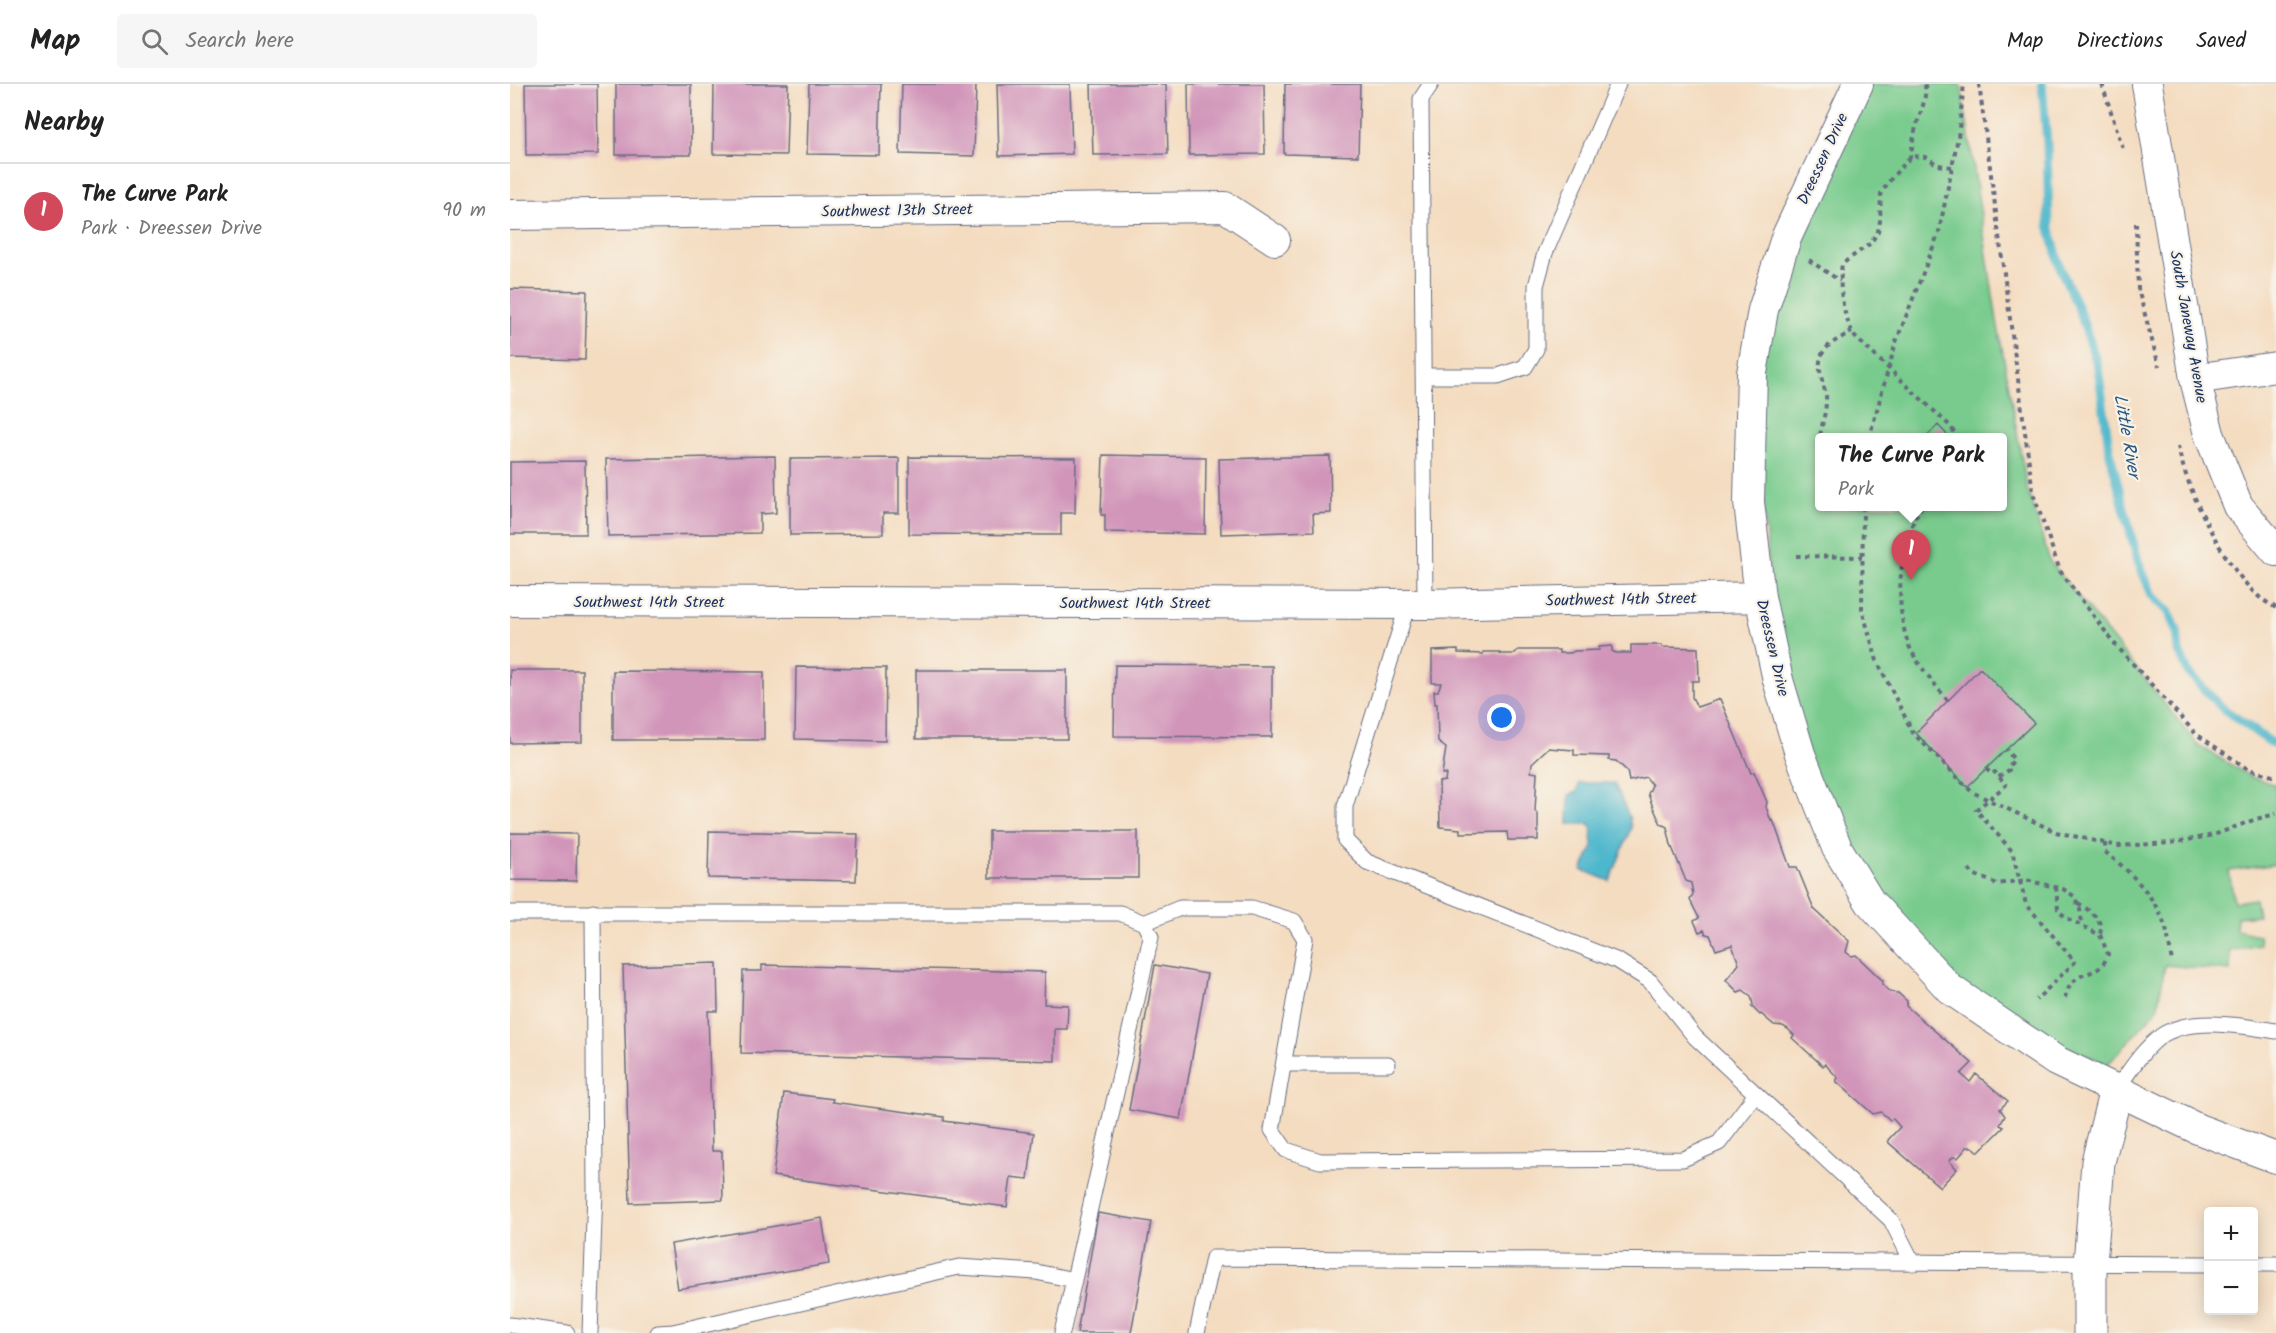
<!DOCTYPE html>
<meta charset="utf-8">
<style>
:root{--surface:#fff;--page:#f6f6f6;--text:#222;--muted:#767676;--line:#e0e0e0;--accent:#d1495b}
body{margin:0;font-family:Kalam,sans-serif;background:var(--page);color:var(--text)}
.controls{position:absolute;right:18px;bottom:18px;display:grid;overflow:hidden;border-radius:6px;box-shadow:0 3px 15px #0003}
.controls button{width:54px;height:54px;display:grid;place-items:center;padding:0;border:0;border-bottom:2px solid var(--line);background:var(--surface);color:var(--text);font:30px sans-serif}
.you{position:absolute;left:992px;top:634px;width:21px;height:21px;margin:-15px;border:4px solid #fff;border-radius:50%;background:#1a73e8;box-shadow:0 0 0 9px #1a73e833}
.badge{display:grid;place-items:center;width:39px;height:39px;border-radius:50%;background:var(--accent);color:#fff;font-size:20px;font-weight:700}
.pin{position:absolute;translate:-50% -50px;filter:drop-shadow(0 2px 3px #0008)}
.pin::after{content:'';position:absolute;top:32px;width:21px;height:18px;background:inherit;clip-path:polygon(0 0,100% 0,50% 100%)}
.popup{position:absolute;left:1305px;top:349px;width:192px;height:78px;box-sizing:border-box;display:grid;place-content:center;border-radius:6px;background:var(--surface);filter:drop-shadow(0 2px 4px #0005);font-size:20px;white-space:nowrap;color:var(--muted)}
.popup b{font-size:22px;color:var(--text)}
.popup::after{content:'';position:absolute;left:50%;top:100%;margin-left:-12px;border:12px solid transparent;border-top-color:var(--surface)}
.list{margin:0;padding:0;list-style:none}
h2{display:flex;justify-content:space-between;align-items:center;height:78px;margin:0;padding:0 24px;font-size:26px}
h2 small{font-size:20px;font-weight:400;color:var(--muted)}
.list li{display:grid;grid-template-columns:39px 1fr auto;gap:18px;align-items:center;box-sizing:border-box;height:96px;padding:0 24px;border-top:2px solid var(--line)}
.list b{display:block;font-size:22px;white-space:nowrap}
.list p{margin:0;font-size:20px;white-space:nowrap;color:var(--muted)}
.list em{font-size:20px;font-style:normal;color:var(--muted)}
.icon{flex:none;width:33px;height:33px;fill:none;stroke:currentColor;stroke-width:2;stroke-linecap:round;stroke-linejoin:round}
.map{position:relative;flex:none;width:1766px;height:1249px;overflow:hidden}
header{display:flex;align-items:center;gap:36px;box-sizing:border-box;height:84px;padding:0 30px;background:var(--surface);border-bottom:2px solid var(--line)}
header strong{font-size:28px}
nav{display:flex;gap:33px;margin-inline-start:auto;font-size:21px}
.search{width:420px;height:54px;background:var(--page);display:flex;align-items:center;gap:15px;box-sizing:border-box;padding:0 21px;border-radius:6px;color:var(--muted);font-size:22px}
main{display:flex}
aside{flex:1;background:var(--surface)}
.map>svg:first-child{display:block}
</style>
<header>
<strong>Map</strong>
<div class="search"><svg class="icon" aria-label="search" viewBox="0 0 24 24"><circle cx="10" cy="10" r="6"/><path d="M15 15l6 6"/></svg>Search here</div>
<nav><a>Map</a><a>Directions</a><a>Saved</a></nav>
</header>
<main>
<aside>
<h2>Nearby<small></small></h2>
<ul class="list">
<li><span class="badge">1</span><div><b>The Curve Park</b><p>Park · Dreessen Drive</p></div><em>90 m</em></li>
</ul>
</aside>
<div class="map">
<svg width="1766" height="1249" viewBox="0 0 1766 1249">
<rect width="100%" height="100%" fill="#f7f3e8"/>
<filter id="ink" filterUnits="userSpaceOnUse"><feTurbulence type="fractalNoise" baseFrequency=".0167" numOctaves="2"/><feDisplacementMap in="SourceGraphic" scale="12" xChannelSelector="R" yChannelSelector="G"/><feConvolveMatrix kernelMatrix="1 2 1 2 8 2 1 2 1" color-interpolation-filters="sRGB"/></filter>
<filter id="wash" filterUnits="userSpaceOnUse"><feTurbulence type="fractalNoise" baseFrequency=".008" numOctaves="4" result="noise"/><feDisplacementMap in="SourceGraphic" scale="24" xChannelSelector="R" yChannelSelector="G"/><feGaussianBlur stdDeviation="1.35" result="paint"/><feColorMatrix in="noise" values="0 0 0 0 0 0 0 0 0 0 0 0 0 0 0 0 0 1.4 0 .05"/><feComposite in="paint" operator="in"/></filter>
<g filter="url(#wash)">
<rect width="100%" height="100%" fill="#f4dcc0"/>
<path fill="#78cb8d" stroke="#4a7d76" stroke-width="1.5" fill-rule="evenodd" d="M1339 0H1451L1487 237 1517 404 1540 478 1688 661 1741 693 1766 701V780L1719 787 1724 818 1745 815 1748 831 1727 833 1726 846 1749 851 1750 861 1720 867V887L1655 881 1647 926 1598 980 1449 920 1425 906 1272 638 1242 289ZM1310 354H1492V422H1310Z"/>
<path fill="#4eb7cc" stroke="#347395" stroke-width="1.5" d="M1069 699H1104L1119 732 1121 744 1100 797 1072 786 1083 762 1081 740H1058L1059 711 1067 708Z"/>
<g fill="none" stroke-linecap="round" stroke-linejoin="round">
<path stroke="#4eb7cc" stroke-width="9" d="M1532 0 1537 60 1539 141 1550 183 1571 231 1588 283 1600 370 1628 477 1642 511 1659 528 1667 546 1669 567 1678 588 1712 624 1766 662"/>
</g>
<g id="blocks">
<path fill="#d195ba" d="M15 0H87L88 70 16 71Z
M106 0H181V71H106Z
M204 0H278L276 71 203 70Z
M299 0H371L369 71 297 70Z
M392 0H466L464 72 390 70Z
M487 0H560L562 70 489 72Z
M581 0H656L658 70 583 71Z
M678 0H754L755 70 679 71Z
M775 0H850L848 72 774 70Z
M0 205 77 207 75 276 0 274Z
M1428 341 1440 354H1415Z
M593 371 696 373 695 450 595 448V431H591Z
M265 372 266 429 250 430V449L98 452 96 375Z
M820 372 821 429 803 430 804 447 711 450 709 375Z
M399 373 566 374 565 429H551V451L399 450Z
M389 374V429H373V450L280 451V375Z
M75 377 76 450H0V378Z
M1121 561H1152V563L1188 564 1189 597H1182V613L1187 623 1210 615 1241 689 1244 688 1257 718 1256 723 1261 737 1263 736 1280 783H1287L1304 825 1339 857 1336 868 1341 872 1346 871 1373 897 1372 900 1380 908 1388 909 1397 917 1396 922 1462 979 1451 990 1460 998 1466 990 1498 1017 1490 1025 1495 1032 1490 1041 1494 1043 1469 1068 1463 1063H1457L1448 1074 1443 1073 1439 1077 1447 1085 1430 1103 1379 1059 1378 1056 1390 1043 1383 1035 1380 1036 1371 1028 1363 1030 1326 997 1328 994 1315 980 1313 982 1282 954 1284 951 1278 945 1273 942 1264 941 1251 930 1250 931 1241 922 1243 921 1241 912 1233 906 1228 908 1216 896 1229 880 1222 861 1206 866 1200 851 1196 850 1194 846 1189 848 1184 837 1189 834 1180 816 1183 810 1181 799 1176 797 1161 761 1157 743 1151 740 1143 723 1138 710 1142 701 1136 693 1119 697 1117 687 1106 677 1099 676V672L1064 671V666L1038 664 1022 679 1021 688 1027 689 1025 727 1028 730V756H998L997 748 950 749V745L930 743 929 698 935 697 936 690H932L936 664 928 658 927 620H925L924 607H928L931 599H922V567L948 566V569L973 570V568H990V570H1004L1008 566H1049V569H1061L1064 567 1089 566V563L1102 562V567L1106 569H1121Z
M605 581 762 582V653L604 652Z
M286 583 376 584 375 657 285 655Z
M1470 584 1524 639 1457 703 1406 649Z
M0 586H72V658L0 659Z
M406 586H557V655H406Z
M103 587 254 588V656H103Z
M199 747 348 750 346 797 198 794Z
M479 747H628V794H479Z
M0 749 67 750 66 797 0 796Z
M207 879 208 927H198L202 1067H212L213 1116 120 1119 113 882Z
M252 881 535 888 534 920 558 921 557 945H545V977L231 969 233 887H252Z
M645 881 697 890 671 1035 619 1026Z
M274 1009 323 1015 322 1018 434 1033V1037L524 1049 518 1095 501 1093 497 1123 263 1092Z
M588 1129 641 1138 621 1249H567Z
M312 1134 319 1180 168 1205 161 1160Z"/>
</g>
</g>
<g filter="url(#ink)">
<use href="#blocks" fill-opacity="0" stroke="#676c80" stroke-width="1.5"/>
<g fill="none" stroke-linecap="round" stroke-linejoin="round">
<defs>
<path id="service" d="M913 292H988L1015 283 1026 265V202L1035 169 1108 0
M898 520 835 722V756L857 778 1108 877 1140 897 1185 953 1381 1136 1403 1179
M915 520 911 15 921 0
M0 829H610L634 839 641 853 552 1249
M634 839 670 824H742L784 837 795 855 762 1046 776 1066 810 1077 1173 1075 1209 1059 1246 1010
M774 980H878
M1606 1006C1619 988 1632 966 1651 952 1680 932 1733 942 1766 947
M1744 1180H1766
M0 1241 57 1249
M80 1249 85 1107 83 828
M148 1249 163 1248 449 1183 526 1188 564 1196
M687 1249 703 1174 1698 1180"/>
<path id="minor" d="M1348 0 1276 154 1253 226 1242 289 1239 418 1250 513 1268 596 1290 670 1327 764 1360 818 1440 905 1546 977 1688 1045 1766 1074
M1637 0 1685 295 1699 350 1728 422 1766 467
M0 131 715 123 765 156
M1685 295 1766 283
M0 517 915 520 1250 513"/>
<path id="tertiary" d="M1580 1249V1180L1588 1078 1606 1006"/>
</defs>
<use href="#service" stroke="#676c80" stroke-width="17"/>
<use href="#minor" stroke="#676c80" stroke-width="32"/>
<use href="#tertiary" stroke="#676c80" stroke-width="35"/>
<path stroke="#676c80" stroke-width="4" stroke-dasharray="4.5 4.5" stroke-linecap="butt" d="M1469 0 1523 409 1550 487 1604 559 1686 650 1738 685 1766 693
M1592 0 1614 68
M1399 75C1403 66 1402 57 1405 47 1409 30 1417 18 1415 0
M1442 83 1428 81 1416 73 1404 72 1398 76 1383 92 1371 109 1370 137 1368 147 1361 159 1332 180C1328 204 1333 232 1345 253L1438 340 1449 354
M1626 139 1628 205 1649 282
M1299 176 1330 197
M1359 354 1386 258 1429 148 1448 53 1454 0
M1668 362C1676 405 1714 482 1747 511 1752 516 1760 520 1766 524
M1310 369C1307 353 1315 336 1316 319 1317 311 1314 304 1312 296 1304 267 1318 260 1342 248
M1353 422 1352 525 1367 577 1403 649 1462 708 1546 748 1607 762 1661 759 1704 751 1746 735 1766 730
M1412 422C1389 457 1384 520 1398 559 1405 578 1425 600 1438 617
M1286 472 1352 473
M1476 685 1482 690 1485 688 1496 701 1466 726 1502 767 1516 820 1565 878 1526 916
M1489 693 1499 686 1498 683 1504 676 1496 665
M1595 759V768C1620 787 1647 814 1656 845 1659 856 1660 867 1662 878
M1459 785 1463 790 1487 800 1516 796 1553 805 1564 812 1570 825 1572 840
M1546 803 1548 825 1555 833 1590 851 1598 870C1590 894 1576 884 1562 899 1558 903 1556 911 1554 916
M1568 819C1580 827 1594 835 1590 851"/>
<use href="#service" stroke="#fff" stroke-width="15"/>
<use href="#minor" stroke="#fff" stroke-width="30"/>
<use href="#tertiary" stroke="#fff" stroke-width="33"/>
</g>
</g>
<g text-anchor="middle" dominant-baseline="central" stroke-width="4.5" stroke-linejoin="round" paint-order="stroke">
<g font-size="16" fill="#1b2f5e" stroke="#f7f3e8">
<text transform="translate(1313 75) rotate(-65)">Dreessen Drive</text>
<text transform="translate(387 127) rotate(-1)">Southwest 13th Street</text>
<text transform="translate(1678 243) rotate(80)">South Janeway Avenue</text>
<text transform="translate(1111 516) rotate(-1)">Southwest 14th Street</text>
<text x="139" y="518">Southwest 14th Street</text>
<text x="625" y="519">Southwest 14th Street</text>
<text transform="translate(1262 564) rotate(77)">Dreessen Drive</text>
</g>
<g font-size="18" font-style="italic" fill="#2a587f" stroke="#f7f3e8">
<text transform="translate(1616 352) rotate(80)">Little River</text>
</g>
</g>
</svg>
<div class="controls">
<button>+</button>
<button>−</button>
</div>
<div class="you"></div>
<div class="pin badge" style="left:1401px;top:496px">1</div>
<div class="popup"><b>The Curve Park</b>Park</div>
</div>
</main>
